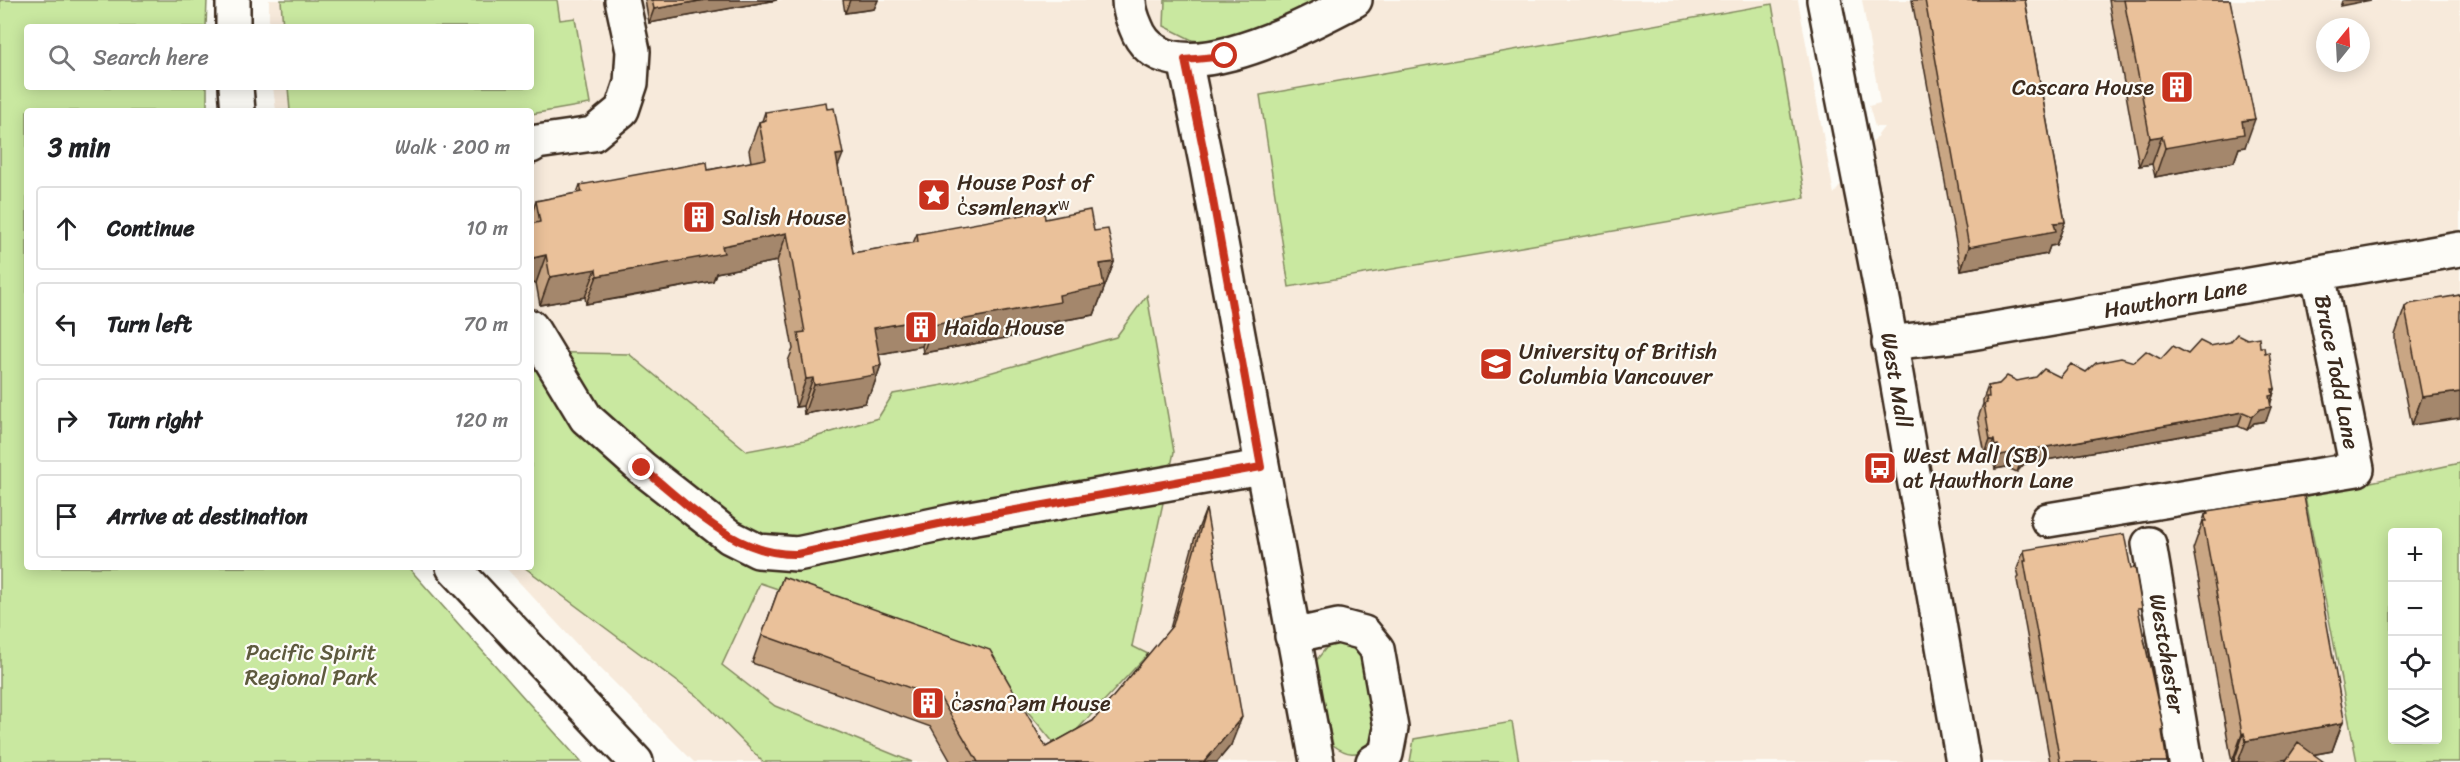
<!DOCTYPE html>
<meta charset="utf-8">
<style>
:root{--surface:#fff;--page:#f2f2f2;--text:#202124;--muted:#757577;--line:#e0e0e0}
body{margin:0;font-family:Sriracha,sans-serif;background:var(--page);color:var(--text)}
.controls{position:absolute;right:18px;bottom:18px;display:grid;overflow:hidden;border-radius:6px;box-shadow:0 3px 15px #0003}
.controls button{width:54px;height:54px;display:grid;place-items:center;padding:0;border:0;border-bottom:2px solid var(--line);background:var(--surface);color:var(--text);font:30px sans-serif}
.compass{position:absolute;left:2316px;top:18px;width:54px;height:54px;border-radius:50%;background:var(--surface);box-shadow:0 3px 15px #0003;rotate:18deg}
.stop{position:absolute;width:18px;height:18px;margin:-14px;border:4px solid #c8321e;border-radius:50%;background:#fff}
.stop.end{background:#c8321e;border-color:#fff;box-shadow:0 2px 6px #0008}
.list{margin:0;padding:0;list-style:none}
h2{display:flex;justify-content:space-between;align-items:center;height:78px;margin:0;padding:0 24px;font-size:26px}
h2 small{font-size:20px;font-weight:400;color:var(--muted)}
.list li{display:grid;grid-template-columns:39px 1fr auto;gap:18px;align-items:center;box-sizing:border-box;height:84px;margin:0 12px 12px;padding:0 12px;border:2px solid var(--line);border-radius:6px}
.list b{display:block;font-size:22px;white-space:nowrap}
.list em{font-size:20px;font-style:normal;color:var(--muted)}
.icon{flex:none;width:33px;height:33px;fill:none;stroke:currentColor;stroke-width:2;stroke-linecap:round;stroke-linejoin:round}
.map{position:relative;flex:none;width:2460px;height:762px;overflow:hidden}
.search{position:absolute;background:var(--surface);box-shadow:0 3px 15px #0003;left:24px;top:24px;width:510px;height:66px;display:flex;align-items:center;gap:15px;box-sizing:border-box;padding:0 21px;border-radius:6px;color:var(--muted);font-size:22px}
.panel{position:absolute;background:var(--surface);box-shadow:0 3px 15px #0003;left:24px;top:108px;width:510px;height:462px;border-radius:6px}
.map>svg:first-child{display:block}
</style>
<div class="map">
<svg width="2460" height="762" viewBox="0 0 2460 762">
<rect width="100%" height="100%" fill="#fdfcf7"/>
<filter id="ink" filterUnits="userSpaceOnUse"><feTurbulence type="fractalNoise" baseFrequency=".0167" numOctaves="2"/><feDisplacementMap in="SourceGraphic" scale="12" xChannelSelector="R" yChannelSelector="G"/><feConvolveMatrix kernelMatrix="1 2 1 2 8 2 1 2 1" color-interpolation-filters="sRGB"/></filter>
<g filter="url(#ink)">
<path fill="#f7eadb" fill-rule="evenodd" d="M269 0H1798L1834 194 1884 127H1875L1869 106 1880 103 1862 0H2460V762H694L583 651 505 567H531V111H276L273 87H531V27H269ZM2325 27H2361V63H2325ZM2392 532H2438V740H2392Z"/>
<path fill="#c9e8a0" stroke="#82895f" stroke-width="1.5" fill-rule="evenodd" d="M0 0H207L206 27H27V87H207V111H27V567H408L581 762H0Z
M281 0H557L560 20 575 18 590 104 531 114V111H290L288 87H531V27H283Z
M1165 0H1334L1222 44 1192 40 1164 26Z
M1772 4 1805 198 1289 287 1260 95Z
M1147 295 1174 452 1132 646 1148 654 1059 749 983 658 760 583 722 665 775 706 912 762H763L702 700 524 567H531V352L629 354 747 451 805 440 878 418 893 394 954 383 1116 337Z
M2460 463V762H2357L2305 496ZM2392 532H2438V740H2392Z
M1338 641H1349L1365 657 1378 734 1373 748C1355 755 1348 756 1333 745L1315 662 1326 648Z
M1512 722 1519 762H1410L1414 739Z"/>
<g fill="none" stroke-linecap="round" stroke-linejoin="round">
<defs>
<g id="minor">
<path d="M1129 0C1129 10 1132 18 1136 27 1164 104 1310 23 1355 0"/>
<path id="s1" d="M1824 0 1884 305 1963 762"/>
<path d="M233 27V0"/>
<path d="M1185 60 1207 167 1317 762"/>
<path d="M236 87 238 111"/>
<path d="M531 146 537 142 593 134 622 110 631 83 633 51 622 0"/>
<path d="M531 327 586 418 642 468 730 537 758 551 797 554 953 521 1261 467"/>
<path id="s2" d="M1889 343 1959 335 2460 249"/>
<path d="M2048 520 2357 469 2318 274"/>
<path id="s3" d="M2149 544 2186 762"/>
<path d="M453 567 636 762"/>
<path d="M1292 636 1338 626 1364 633 1377 649 1391 728 1386 754 1373 762"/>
</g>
</defs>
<use href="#minor" stroke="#3b2a1e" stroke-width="38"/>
<use href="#minor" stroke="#fdfcf7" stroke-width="33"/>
</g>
<path fill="#c9a684" stroke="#3b2a1e" stroke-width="1.5" d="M645 0H777L649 23Z
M843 0H878L874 9 845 13Z
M1912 0H2025L2065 222 2056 245 2050 246 2047 254 1961 270Z
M2109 0H2230L2245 147 2239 148 2234 162 2155 177 2152 164 2139 166Z
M765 112 838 167 853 253 913 243 917 234 1045 219 1094 231 1114 262 1094 315 1053 322 1050 330 923 353 922 346 879 354 881 365 871 393 868 394 865 403 804 414 803 406 796 407 788 361 793 349 777 261 716 273 713 281 628 297 586 304 585 297 540 305 536 283 531 284V216L536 201 577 193 580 185 708 170 751 162 749 150 759 122 762 121Z
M2460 295 2412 425 2395 342V335L2405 307Z
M2210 346 2260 347 2265 353 2275 389 2271 402 2266 421 2254 423 2247 430 2238 426 2024 464 2017 472 2006 467 1995 469 1993 459H1990L1989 454H1985L1978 418 1983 404V400L1988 386 2017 381 2060 377 2134 362 2161 359 2188 354Z
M1206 509 1231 745 1217 762H951L931 727 752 663 783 577 1046 747 1093 721 1170 629 1195 537Z
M2207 511 2344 719 2332 751 2272 762H2232L2193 549 2205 515H2206Z
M2024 550 2139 615 2144 639 2164 730 2163 736 2167 762H2050L2017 580 2019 576 2017 569Z"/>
<path fill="#a4876c" stroke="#3b2a1e" stroke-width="1.5" d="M705 0H777L649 23 654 9Z
M850 0H878L874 9 845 13Z
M2342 0H2371L2340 6Z
M2255 119 2245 147 2239 148 2234 162 2155 177 2165 148 2242 121Z
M2162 136 2152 164 2139 166 2150 138Z
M843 154 832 182 836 155Z
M2065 222 2056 245 2050 246 2047 254 1961 270 1969 247 2054 223Z
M787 233 777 261 716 273 713 281 586 304 597 276 722 246Z
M546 255 536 283 531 284V263L533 258Z
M1114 262 1094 315 1053 322 1050 330 923 353 933 325 1059 295 1100 264Z
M596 269 585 297 540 305 550 277Z
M932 318 922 346 864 357 874 328Z
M881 365 871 393 868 394 865 403 804 414 814 385Z
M813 378 803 406 796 407 806 379Z
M2272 389H2275L2269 407H2271L2266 421 2254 423 2247 430 2252 416Z
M2460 392V418L2412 425 2422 397Z
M2243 412 2238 426 2024 464 2017 472 2022 458 2030 450Z
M1990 440H1994L1989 454H1985Z
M1998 445 1993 459H1990L1995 446Z
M2012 453 2006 467 1995 469 2000 455Z
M1242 717 1231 745 1217 762H1204Z
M2342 723 2332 751 2272 762H2238L2246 741Z
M2244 733 2234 761 2232 762 2242 734Z"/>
<path fill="#eac19a" stroke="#3b2a1e" stroke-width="1.5" d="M652 0H705L654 9Z
M1925 0H2025L2065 222 2054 223 2056 231 1969 247Z
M2124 0H2230L2255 119 2242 121 2244 134 2165 148 2162 136 2150 138Z
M826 102 827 109 834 108 843 154 836 155 853 253 918 242 917 234 1044 211 1045 219 1090 210 1094 231 1108 229 1114 257V262L1100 264 1104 286 1059 295 1060 302 933 325 932 318 874 328 881 365 874 367 875 375 814 385 813 378 806 379 798 333 805 332 787 233 722 246 724 253 597 276 596 269 550 277 546 255 533 258 531 249V224L540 222 536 201 582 192 580 185 651 172 707 162 708 170 766 159 759 122 766 120 765 112Z
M2460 295V392L2422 397 2406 314 2405 307 2409 304Z
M2237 334 2247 339 2259 337 2260 347H2264L2265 353 2269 352 2275 389H2272L2273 395 2269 396 2271 407 2260 409 2252 416 2243 412 2080 441 2030 450 2022 458 2012 453 2000 455 1998 445 1995 446 1994 440H1990L1984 404 1987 403 1986 397H1989L1988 386 1999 384 2007 376 2017 381 2036 377 2044 369 2060 377 2071 364 2086 372 2096 363 2121 358 2134 362 2146 351 2161 359 2173 346 2188 354 2200 341 2210 346 2230 342Z
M2304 496 2344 719 2342 723 2246 741 2244 733 2242 734 2203 521H2206L2205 515 2208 514 2207 511Z
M1206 509 1242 717 1204 762H978L941 699 762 635 783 577 990 650 1046 747 1093 721 1173 625Z
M2124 534 2131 569 2135 567 2142 608H2138L2144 639 2164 730 2162 731 2167 762H2060L2024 561H2026L2024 550Z
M2298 743 2324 762H2285Z"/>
</g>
<g fill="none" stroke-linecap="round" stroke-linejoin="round" filter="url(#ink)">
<path stroke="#c8321e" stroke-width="8" d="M642 468C688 504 734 556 797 554L953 521 1261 467 1207 167 1185 60 1225 56"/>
</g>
<defs>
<symbol id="building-square" viewBox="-11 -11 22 22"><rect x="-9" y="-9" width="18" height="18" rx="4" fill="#c8321e" stroke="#fdfcf7"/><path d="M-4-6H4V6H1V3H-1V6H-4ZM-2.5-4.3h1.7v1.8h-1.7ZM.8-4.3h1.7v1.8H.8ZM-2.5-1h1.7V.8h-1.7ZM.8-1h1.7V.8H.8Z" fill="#fff"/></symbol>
<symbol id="sight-square" viewBox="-11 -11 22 22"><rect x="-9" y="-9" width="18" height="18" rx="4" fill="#c8321e" stroke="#fdfcf7"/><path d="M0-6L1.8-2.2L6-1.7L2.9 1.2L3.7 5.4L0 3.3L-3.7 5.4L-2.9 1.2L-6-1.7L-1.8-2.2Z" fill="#fff"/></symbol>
<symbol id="university-square" viewBox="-11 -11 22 22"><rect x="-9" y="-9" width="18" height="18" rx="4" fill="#c8321e" stroke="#fdfcf7"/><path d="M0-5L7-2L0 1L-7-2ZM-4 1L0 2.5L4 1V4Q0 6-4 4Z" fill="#fff"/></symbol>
<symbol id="bus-square" viewBox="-11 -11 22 22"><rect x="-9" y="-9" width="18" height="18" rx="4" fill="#c8321e" stroke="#fdfcf7"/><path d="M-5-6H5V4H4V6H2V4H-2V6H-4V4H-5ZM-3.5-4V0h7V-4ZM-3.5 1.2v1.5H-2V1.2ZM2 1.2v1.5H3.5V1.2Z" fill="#fff"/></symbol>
</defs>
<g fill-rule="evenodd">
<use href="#building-square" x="2158" y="68" width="38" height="38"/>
<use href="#sight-square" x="915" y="176" width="38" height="38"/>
<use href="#building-square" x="680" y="198" width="38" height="38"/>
<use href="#building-square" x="902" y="308" width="38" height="38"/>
<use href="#university-square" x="1477" y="345" width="38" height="38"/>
<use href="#bus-square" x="1861" y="449" width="38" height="38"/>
<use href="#building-square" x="909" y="684" width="38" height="38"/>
</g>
<g text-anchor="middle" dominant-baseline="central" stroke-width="4.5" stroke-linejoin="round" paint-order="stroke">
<g font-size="22" fill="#3b2a1e" stroke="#fdfcf7" text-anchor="start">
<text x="2154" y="87" text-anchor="end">Cascara House</text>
<text x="957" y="182">House Post of<tspan x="957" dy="25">c̓səmlenəxʷ</tspan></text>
<text x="722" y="217">Salish House</text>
<text x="944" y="327">Haida House</text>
<text x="1519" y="351">University of British<tspan x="1519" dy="25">Columbia Vancouver</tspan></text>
<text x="1903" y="455">West Mall (SB)<tspan x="1903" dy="25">at Hawthorn Lane</tspan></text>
<text x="951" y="703">c̓əsnaʔəm House</text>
</g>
<g font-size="22" fill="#3b2a1e" stroke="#fdfcf7">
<text stroke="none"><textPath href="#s2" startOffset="290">Hawthorn Lane</textPath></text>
<text transform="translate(2337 372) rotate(79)">Bruce Todd Lane</text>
<text stroke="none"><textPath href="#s1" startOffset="387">West Mall</textPath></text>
<text stroke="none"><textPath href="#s3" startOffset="111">Westchester</textPath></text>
</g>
<g font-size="22" fill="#5e5a3e" stroke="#fdfcf7">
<text x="311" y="652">Pacific Spirit<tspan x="311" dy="25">Regional Park</tspan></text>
</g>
</g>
</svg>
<div class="controls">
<button>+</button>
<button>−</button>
<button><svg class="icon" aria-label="locate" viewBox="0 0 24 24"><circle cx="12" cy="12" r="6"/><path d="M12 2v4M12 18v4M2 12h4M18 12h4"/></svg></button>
<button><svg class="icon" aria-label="layers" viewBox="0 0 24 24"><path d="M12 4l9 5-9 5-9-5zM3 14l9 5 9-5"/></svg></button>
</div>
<svg class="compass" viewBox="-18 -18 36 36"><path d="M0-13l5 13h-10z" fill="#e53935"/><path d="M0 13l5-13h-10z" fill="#757577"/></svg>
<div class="stop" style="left:1225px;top:56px"></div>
<div class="stop end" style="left:642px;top:468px"></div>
<div class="search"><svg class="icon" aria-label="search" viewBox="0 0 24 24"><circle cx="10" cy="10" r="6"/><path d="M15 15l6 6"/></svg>Search here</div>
<section class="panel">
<h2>3 min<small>Walk · 200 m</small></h2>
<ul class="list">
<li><svg class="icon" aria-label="ahead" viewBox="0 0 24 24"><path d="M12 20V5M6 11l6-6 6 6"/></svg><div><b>Continue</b></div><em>10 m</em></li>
<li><svg class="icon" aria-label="left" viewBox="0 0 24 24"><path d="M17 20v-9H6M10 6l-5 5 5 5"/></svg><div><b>Turn left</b></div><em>70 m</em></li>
<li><svg class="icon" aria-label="right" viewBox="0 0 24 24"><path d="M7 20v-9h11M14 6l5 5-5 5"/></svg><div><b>Turn right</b></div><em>120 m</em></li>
<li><svg class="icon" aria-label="arrive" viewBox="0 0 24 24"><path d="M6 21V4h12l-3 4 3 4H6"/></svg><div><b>Arrive at destination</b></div></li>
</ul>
</section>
</div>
